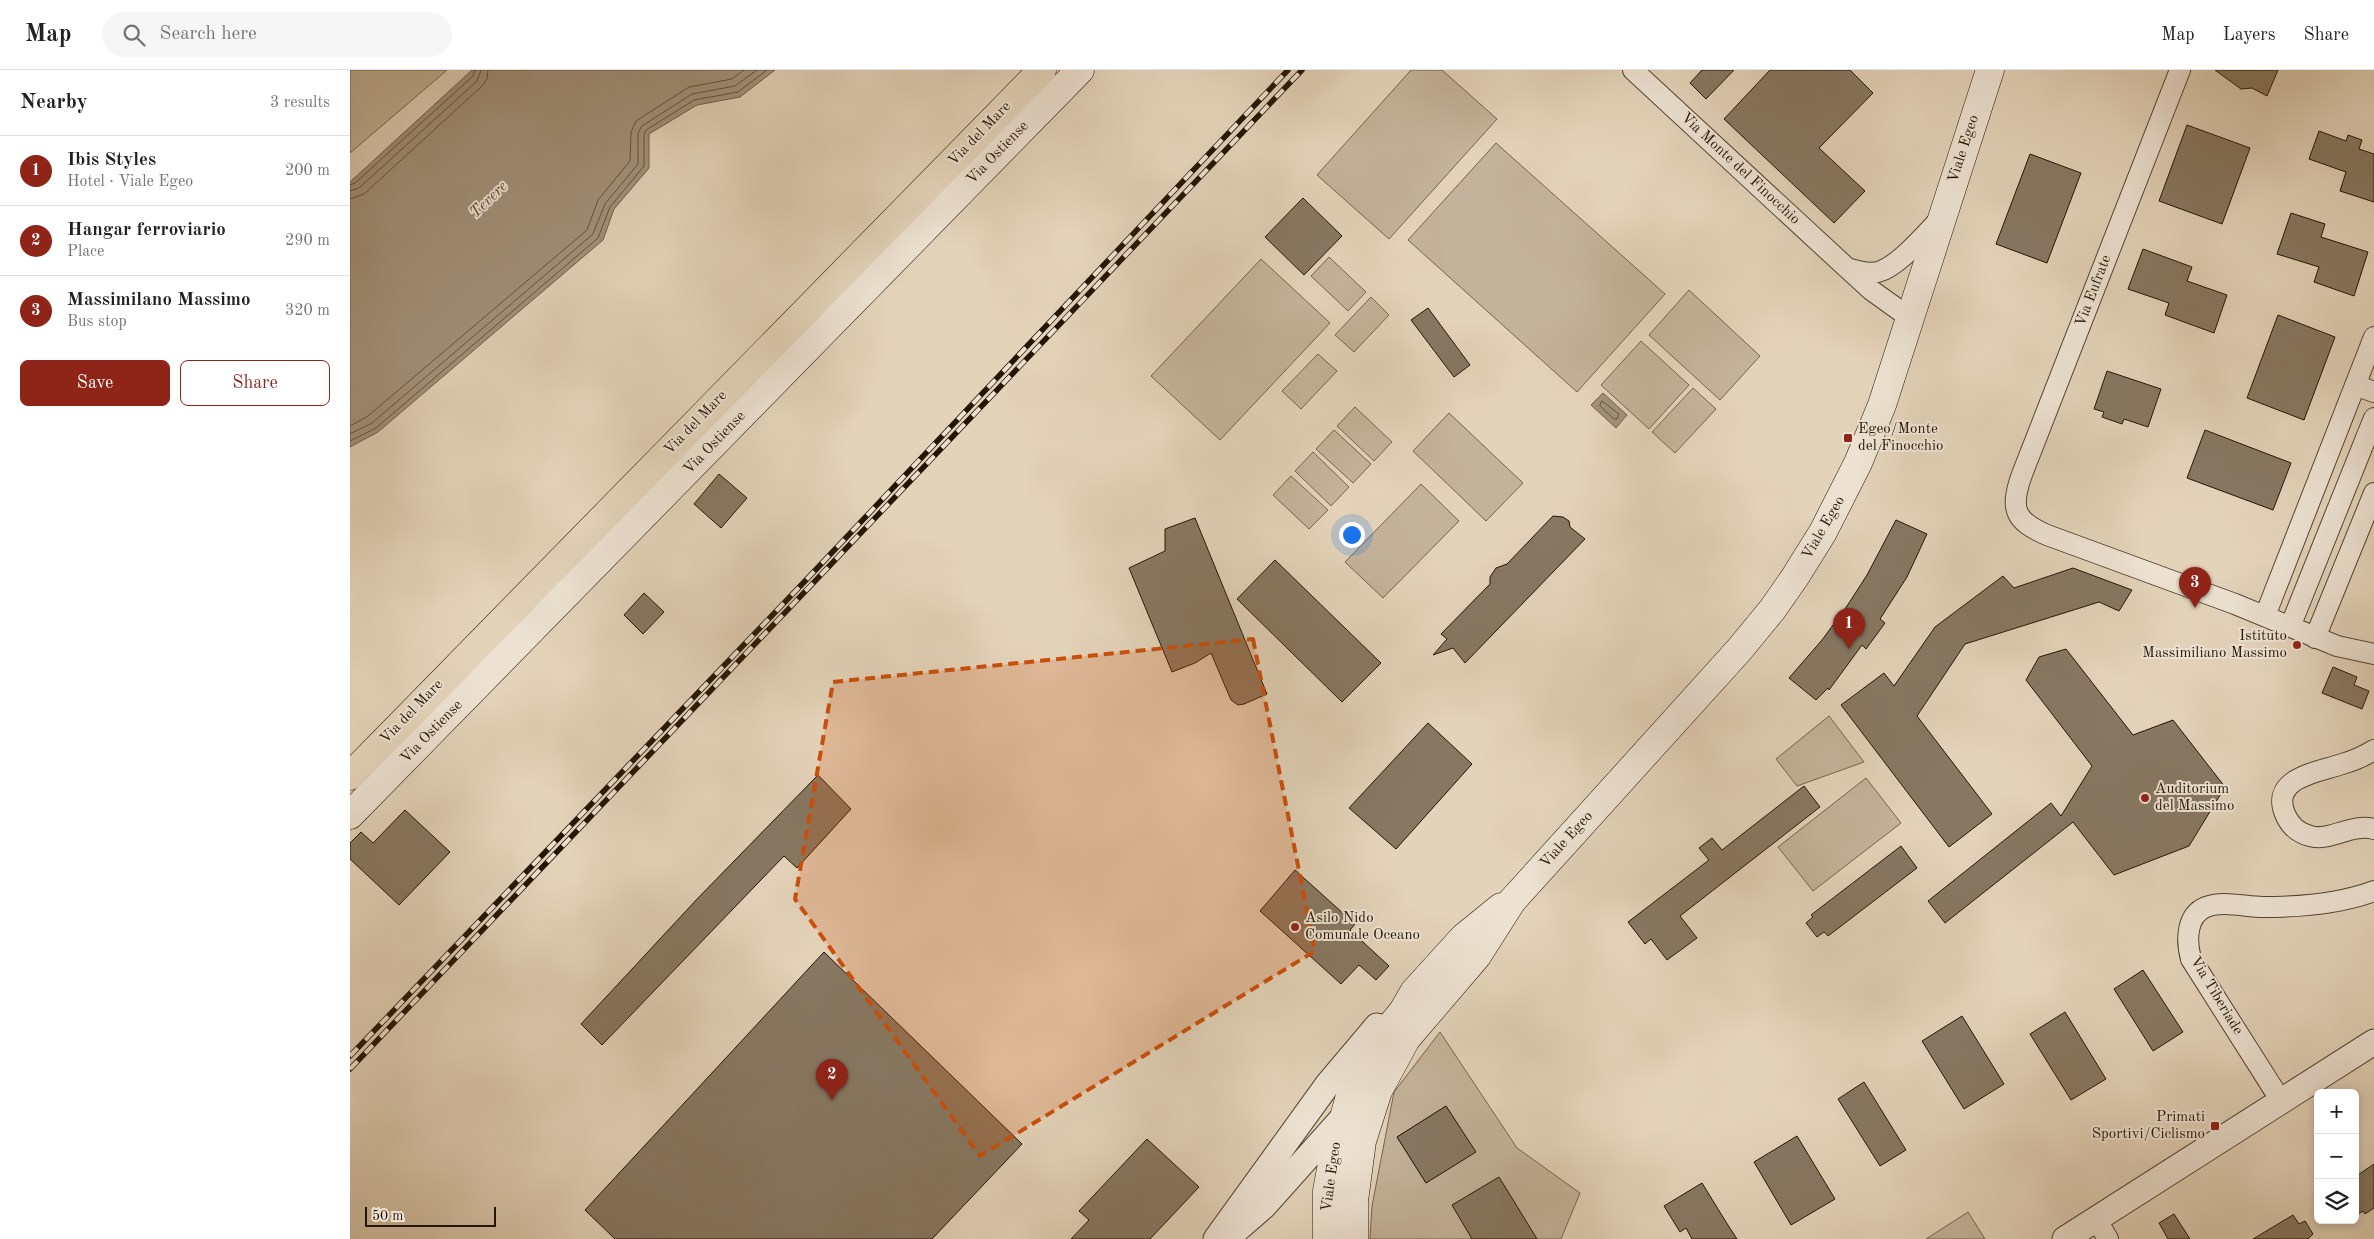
<!DOCTYPE html>
<meta charset="utf-8">
<style>
:root{--surface:#fff;--page:#f6f6f6;--text:#202124;--muted:#757577;--line:#e0e0e0;--accent:#8f2418}
body{margin:0;font-family:"Old Standard TT",serif;background:var(--page);color:var(--text)}
.controls{position:absolute;right:15px;bottom:15px;display:grid;overflow:hidden;border-radius:8px;box-shadow:0 2px 8px #0003}
.controls button{width:45px;height:45px;display:grid;place-items:center;padding:0;border:0;border-bottom:1px solid var(--line);background:var(--surface);color:var(--text);font:25px sans-serif}
.scale{position:absolute;left:15px;bottom:12px;width:131px;box-sizing:border-box;padding-left:5px;border:2px solid #241503;border-top:0;font-size:14px;line-height:18px;white-space:nowrap;color:#241503;-webkit-text-stroke:4px #ede2d2;paint-order:stroke}
.you{position:absolute;left:1001px;top:464px;width:18px;height:18px;margin:-12px;border:4px solid #fff;border-radius:50%;background:#1a73e8;box-shadow:0 0 0 8px #1a73e833}
.badge{display:grid;place-items:center;width:32px;height:32px;border-radius:50%;background:var(--accent);color:#fff;font-size:16px;font-weight:700}
.pin{position:absolute;translate:-50% -41px;filter:drop-shadow(0 1px 2px #0008)}
.pin::after{content:'';position:absolute;top:26px;width:18px;height:15px;background:inherit;clip-path:polygon(0 0,100% 0,50% 100%)}
.list{margin:0;padding:0;list-style:none}
h2{display:flex;justify-content:space-between;align-items:center;height:65px;margin:0;padding:0 20px;font-size:21px}
h2 small{font-size:16px;font-weight:400;color:var(--muted)}
.list li{display:grid;grid-template-columns:32px 1fr auto;gap:15px;align-items:center;box-sizing:border-box;height:70px;padding:0 20px;border-top:1px solid var(--line)}
.list b{display:block;font-size:19px;white-space:nowrap}
.list p{margin:0;font-size:16px;white-space:nowrap;color:var(--muted)}
.list em{font-size:16px;font-style:normal;color:var(--muted)}
.actions{display:flex;gap:10px;padding:15px 20px}
.actions a{flex:1;padding:11px 0;border:1px solid var(--accent);border-radius:8px;text-align:center;font-size:18px;color:var(--accent)}
.actions .main{background:var(--accent);color:#fff}
.icon{flex:none;width:28px;height:28px;fill:none;stroke:currentColor;stroke-width:2;stroke-linecap:round;stroke-linejoin:round}
.map{position:relative;flex:none;width:2024px;height:1169px;overflow:hidden}
header{display:flex;align-items:center;gap:30px;box-sizing:border-box;height:70px;padding:0 25px;background:var(--surface);border-bottom:1px solid var(--line)}
header strong{font-size:24px}
nav{display:flex;gap:28px;margin-inline-start:auto;font-size:18px}
.search{width:350px;height:45px;background:var(--page);display:flex;align-items:center;gap:12px;box-sizing:border-box;padding:0 18px;border-radius:28px;color:var(--muted);font-size:19px}
main{display:flex}
aside{flex:1;background:var(--surface)}
.map>svg:first-child{display:block}
</style>
<header>
<strong>Map</strong>
<div class="search"><svg class="icon" aria-label="search" viewBox="0 0 24 24"><circle cx="10" cy="10" r="6"/><path d="M15 15l6 6"/></svg>Search here</div>
<nav><a>Map</a><a>Layers</a><a>Share</a></nav>
</header>
<main>
<aside>
<h2>Nearby<small>3 results</small></h2>
<ul class="list">
<li><span class="badge">1</span><div><b>Ibis Styles</b><p>Hotel · Viale Egeo</p></div><em>200 m</em></li>
<li><span class="badge">2</span><div><b>Hangar ferroviario</b><p>Place</p></div><em>290 m</em></li>
<li><span class="badge">3</span><div><b>Massimilano Massimo</b><p>Bus stop</p></div><em>320 m</em></li>
</ul>
<div class="actions"><a class="main">Save</a><a>Share</a></div>
</aside>
<div class="map">
<svg width="2024" height="1169" viewBox="0 0 2024 1169">
<rect width="100%" height="100%" fill="#e3d3b9"/>
<filter id="stains"><feTurbulence type="fractalNoise" baseFrequency=".004" numOctaves="4"/><feColorMatrix values="0 0 0 0 .2 0 0 0 0 .09 0 0 0 0 .02 0 0 0 .5 -.17"/></filter>
<radialGradient id="worn" r=".72"><stop offset=".6" stop-color="#630" stop-opacity="0"/><stop offset="1" stop-color="#630" stop-opacity=".3"/></radialGradient>
<path fill="#c3b39a" stroke="#74644e" fill-rule="evenodd" d="M0 0H97L0 83Z
M1061 0H1092L1147 49 1039 169 967 105Z
M1146 73 1315 224 1227 322 1058 170Z
M979 187 1016 222 998 241 961 206Z
M911 189 980 253 870 370 801 306Z
M1339 220 1410 286 1370 330 1299 265Z
M1021 227 1039 245 1004 282 985 265Z
M1291 271 1339 315 1299 359 1251 315Z
M968 284 987 301 951 339 932 321Z
M1343 318 1366 339 1325 383 1302 362Z
M1005 337 1042 372 1024 391 987 356Z
M1099 343 1173 413 1136 451 1063 381Z
M984 360 1021 394 1003 413 966 379Z
M963 382 999 417 981 436 945 401Z
M941 406 978 440 959 459 923 425Z
M1071 414 1109 451 1033 528 995 492Z
M1479 646 1514 692 1447 716 1426 689Z
M1516 708 1551 753 1463 821 1428 777Z
M1090 962 1167 1078 1230 1123 1211 1169H1020L1022 1136 1044 1022ZM1096 1036 1125 1082 1076 1113 1047 1067Z
M1618 1142 1635 1169H1576Z"/>
<path fill="#a2927b" stroke="#70604b" d="M122 0H425L390 27 347 35 299 64V98L264 139 253 170 28 362 0 377V112Z
M1253 323 1277 345 1266 358 1241 335Z"/>
<g fill="none" stroke-linecap="round" stroke-linejoin="round">
<path stroke="#63543f" stroke-width="1" d="M0 115 5 113 123 6 125 0
M0 121 9 118 127 11 131 0
M0 129 14 124 132 16 137 9 138 0
M1252 331 1269 344 1267 349H1264L1250 336Z
M0 356 18 346 237 160 248 130 280 91 281 62 286 51 339 17 382 9 394 0
M0 364 22 353 243 164 255 134 288 94V63L292 56 342 24 385 16 407 0
M0 371 26 358 248 168 260 137 294 96V65L296 60 344 30 388 22 417 0"/>
</g>
<path fill="#877862" stroke="#241503" d="M1352 0H1384L1356 29 1340 13Z
M1420 0H1500L1523 23 1469 78 1515 121 1484 153 1374 49Z
M1865 0H1928L1917 26 1902 18 1891 19Z
M1837 55 1900 78 1872 154 1809 131Z
M1969 61 1996 71 1998 65 2012 70 2009 79 2024 84V132L1990 121 1996 102 1959 89Z
M1680 84 1731 103 1697 193 1646 174Z
M953 128 992 166 954 205 915 167Z
M1941 143 1975 154 1971 167 2018 182 2004 226 1964 212 1969 197 1927 184Z
M1793 179 1842 197 1837 211 1877 225 1864 263 1815 245 1819 233 1778 219Z
M1078 238 1120 295 1104 307 1061 250Z
M1928 245 1985 267 1954 350 1897 328Z
M1757 301 1811 319 1798 357 1774 349 1772 354 1752 347 1754 342 1744 339Z
M1855 360 1941 393 1923 440 1837 408Z
M369 404 397 428 371 458 344 434Z
M1203 446 1213 447 1219 451 1220 457 1235 469 1115 593 1103 578 1083 585 1097 569 1091 564 1140 514V507L1146 498 1157 494Z
M845 448 917 624 894 634 888 635 881 630 861 583 845 593 822 602 779 498 815 481V459Z
M1546 450 1577 464 1557 507 1530 549 1535 553 1516 579 1512 575 1479 620 1478 618 1466 630 1439 608 1472 570 1497 536 1517 505Z
M925 490 1031 593 992 632 887 529Z
M1723 498 1782 520 1769 541 1749 532 1615 574 1567 646 1642 744 1599 777 1491 635 1534 603 1544 616 1585 557 1653 506 1664 518Z
M294 523 314 542 293 564 274 545Z
M1716 579 1783 665 1823 650 1875 717 1839 776 1764 805 1723 752 1595 853 1578 831 1701 733 1711 746 1742 696 1676 610 1689 587Z
M1983 597 2007 607 2004 615 2019 621 2012 639 1972 623Z
M1078 653 1122 694 1046 779 999 738Z
M468 705 501 739 447 798 434 786 252 975 231 954 348 828Z
M1454 716 1470 737 1330 846 1347 868 1317 890 1301 869 1295 874 1278 852 1359 790 1349 778 1362 768 1372 780Z
M55 740 100 782 49 835 0 789V773L11 762 23 773Z
M1551 776 1567 798 1478 866 1474 862 1467 867 1456 853 1463 847 1461 845Z
M945 800 1005 854 1000 860 1039 896 1026 910 1009 895 991 914 910 841Z
M474 882 672 1074 582 1169H265L235 1140Z
M1793 900 1833 962 1803 981 1764 919Z
M1715 942 1756 1009 1721 1030 1680 964Z
M1612 946 1654 1014 1614 1039 1572 971Z
M1514 1012 1556 1080 1530 1096 1488 1029Z
M1096 1036 1126 1082 1076 1113 1047 1067Z
M1447 1066 1485 1129 1441 1155 1404 1092Z
M797 1069 849 1117 800 1169H721L739 1150 729 1141Z
M2024 1094V1138L2015 1144 2013 1141 2005 1146V1107Z
M1149 1107 1165 1133 1187 1169H1122L1102 1135Z
M1352 1113 1376 1152 1387 1169H1342L1336 1158 1330 1162 1314 1136Z
M1824 1144 1840 1169H1818L1809 1153Z
M1943 1145 1949 1154 1955 1151 1963 1164 1958 1169H1903Z"/>
<g fill="none" stroke-linecap="round" stroke-linejoin="round">
<defs>
<path id="minor" d="M1283 0 1497 198 1521 220 1560 248
M1830 0 1671 407C1660 440 1665 451 1697 465L1885 534 1987 576 2024 584
M1497 198C1507 201 1517 204 1528 202 1549 196 1575 164 1591 148
M2005 315 2024 322
M1915 546 2024 267
M1940 557 2024 348
M1965 568 2024 423
M2024 680C2014 686 2003 691 1992 694 1970 702 1920 707 1935 744 1940 756 1948 763 1960 766 1979 772 2002 753 2024 759
M1931 1031 1841 889C1836 871 1836 845 1856 837 1873 830 1895 837 1913 837 1951 837 1989 834 2024 821
M1746 1149 1758 1169"/>
<path id="tertiary" d="M866 1169 978 1014 1027 956
M876 1169 914 1136 997 1043
M1715 1169 2024 972"/>
<path id="secondary" d="M0 745 730 0
M977 1169V1121L983 1088 1001 1022 1011 998 1023 978 1053 941 1064 922 1114 867 1151 837
M1004 1169V1131L1012 1071 1028 1021 1056 969 1127 886 1162 831 1389 580 1422 540 1445 507 1473 462 1508 393 1532 335 1640 0"/>
<path id="primary" d="M0 706 692 0"/>
</defs>
<use href="#minor" stroke="#544430" stroke-width="22"/>
<use href="#tertiary" stroke="#544430" stroke-width="27"/>
<use href="#secondary" stroke="#241503" stroke-width="29"/>
<use href="#primary" stroke="#241503" stroke-width="29"/>
<use href="#minor" stroke="#ede2d2" stroke-width="20"/>
<use href="#tertiary" stroke="#ede2d2" stroke-width="25"/>
<use href="#secondary" stroke="#ede2d2" stroke-width="28"/>
<use href="#primary" stroke="#e3d3b9" stroke-width="28"/>
<defs>
<path id="rail" d="M0 986 456 510 938 0
M0 999 952 0"/>
</defs>
<use href="#rail" stroke="#241503" stroke-width="5.5"/>
<use href="#rail" stroke="#ede2d2" stroke-width="4" stroke-dasharray="11" stroke-linecap="butt"/>
</g>
<path fill="#cb4f0b" fill-opacity="0.2" stroke="#cb4f0b" stroke-width="4" stroke-dasharray="10 6" stroke-linejoin="round" d="M903 569 965 881 630 1086 445 829 483 612Z"/>
<g fill="#8f2418" stroke="#ede2d2" stroke-width="2">
<rect x="1493" y="363" width="10" height="10" rx="2.5"/>
<circle cx="1947" cy="575" r="5"/>
<circle cx="1795" cy="728" r="5"/>
<circle cx="945" cy="857" r="5"/>
<rect x="1860" y="1051" width="10" height="10" rx="2.5"/>
</g>
<g text-anchor="middle" dominant-baseline="central" stroke-width="4" stroke-linejoin="round" paint-order="stroke">
<g font-size="15" fill="#241503" stroke="#ede2d2">
<text transform="translate(630 64) rotate(-46)">Via del Mare</text>
<text transform="translate(1614 79) rotate(-72)">Viale Egeo</text>
<text transform="translate(648 83) rotate(-46)">Via Ostiense</text>
<text transform="translate(1390 99) rotate(43)">Via Monte del Finocchio</text>
<text transform="translate(1744 221) rotate(-69)">Via Eufrate</text>
<text transform="translate(346 353) rotate(-46)">Via del Mare</text>
<text transform="translate(365 373) rotate(-46)">Via Ostiense</text>
<text transform="translate(1474 458) rotate(-60)">Viale Egeo</text>
<text transform="translate(62 642) rotate(-46)">Via del Mare</text>
<text transform="translate(82 662) rotate(-46)">Via Ostiense</text>
<text transform="translate(1217 770) rotate(-48)">Viale Egeo</text>
<text transform="translate(1866 926) rotate(59)">Via Tiberiade</text>
<text transform="translate(982 1107) rotate(-82)">Viale Egeo</text>
</g>
<g font-size="15" fill="#241503" stroke="#ede2d2" text-anchor="start">
<text x="1508" y="359">Egeo/Monte<tspan x="1508" dy="17">del Finocchio</tspan></text>
<text x="1937" y="566" text-anchor="end">Istituto<tspan x="1937" dy="17">Massimiliano Massimo</tspan></text>
<text x="1805" y="719">Auditorium<tspan x="1805" dy="17">del Massimo</tspan></text>
<text x="955" y="848">Asilo Nido<tspan x="955" dy="17">Comunale Oceano</tspan></text>
<text x="1855" y="1047" text-anchor="end">Primati<tspan x="1855" dy="17">Sportivi/Ciclismo</tspan></text>
</g>
<g font-size="16" font-style="italic" fill="#564733" stroke="#ede2d2">
<text transform="translate(139 130) rotate(-44)">Tevere</text>
</g>
</g>
<rect width="100%" height="100%" filter="url(#stains)"/>
<rect width="100%" height="100%" fill="url(#worn)"/>
</svg>
<div class="controls">
<button>+</button>
<button>−</button>
<button><svg class="icon" aria-label="layers" viewBox="0 0 24 24"><path d="M12 4l9 5-9 5-9-5zM3 14l9 5 9-5"/></svg></button>
</div>
<div class="scale">50 m</div>
<div class="you"></div>
<div class="pin badge" style="left:1499px;top:579px">1</div>
<div class="pin badge" style="left:482px;top:1030px">2</div>
<div class="pin badge" style="left:1845px;top:538px">3</div>
</div>
</main>
